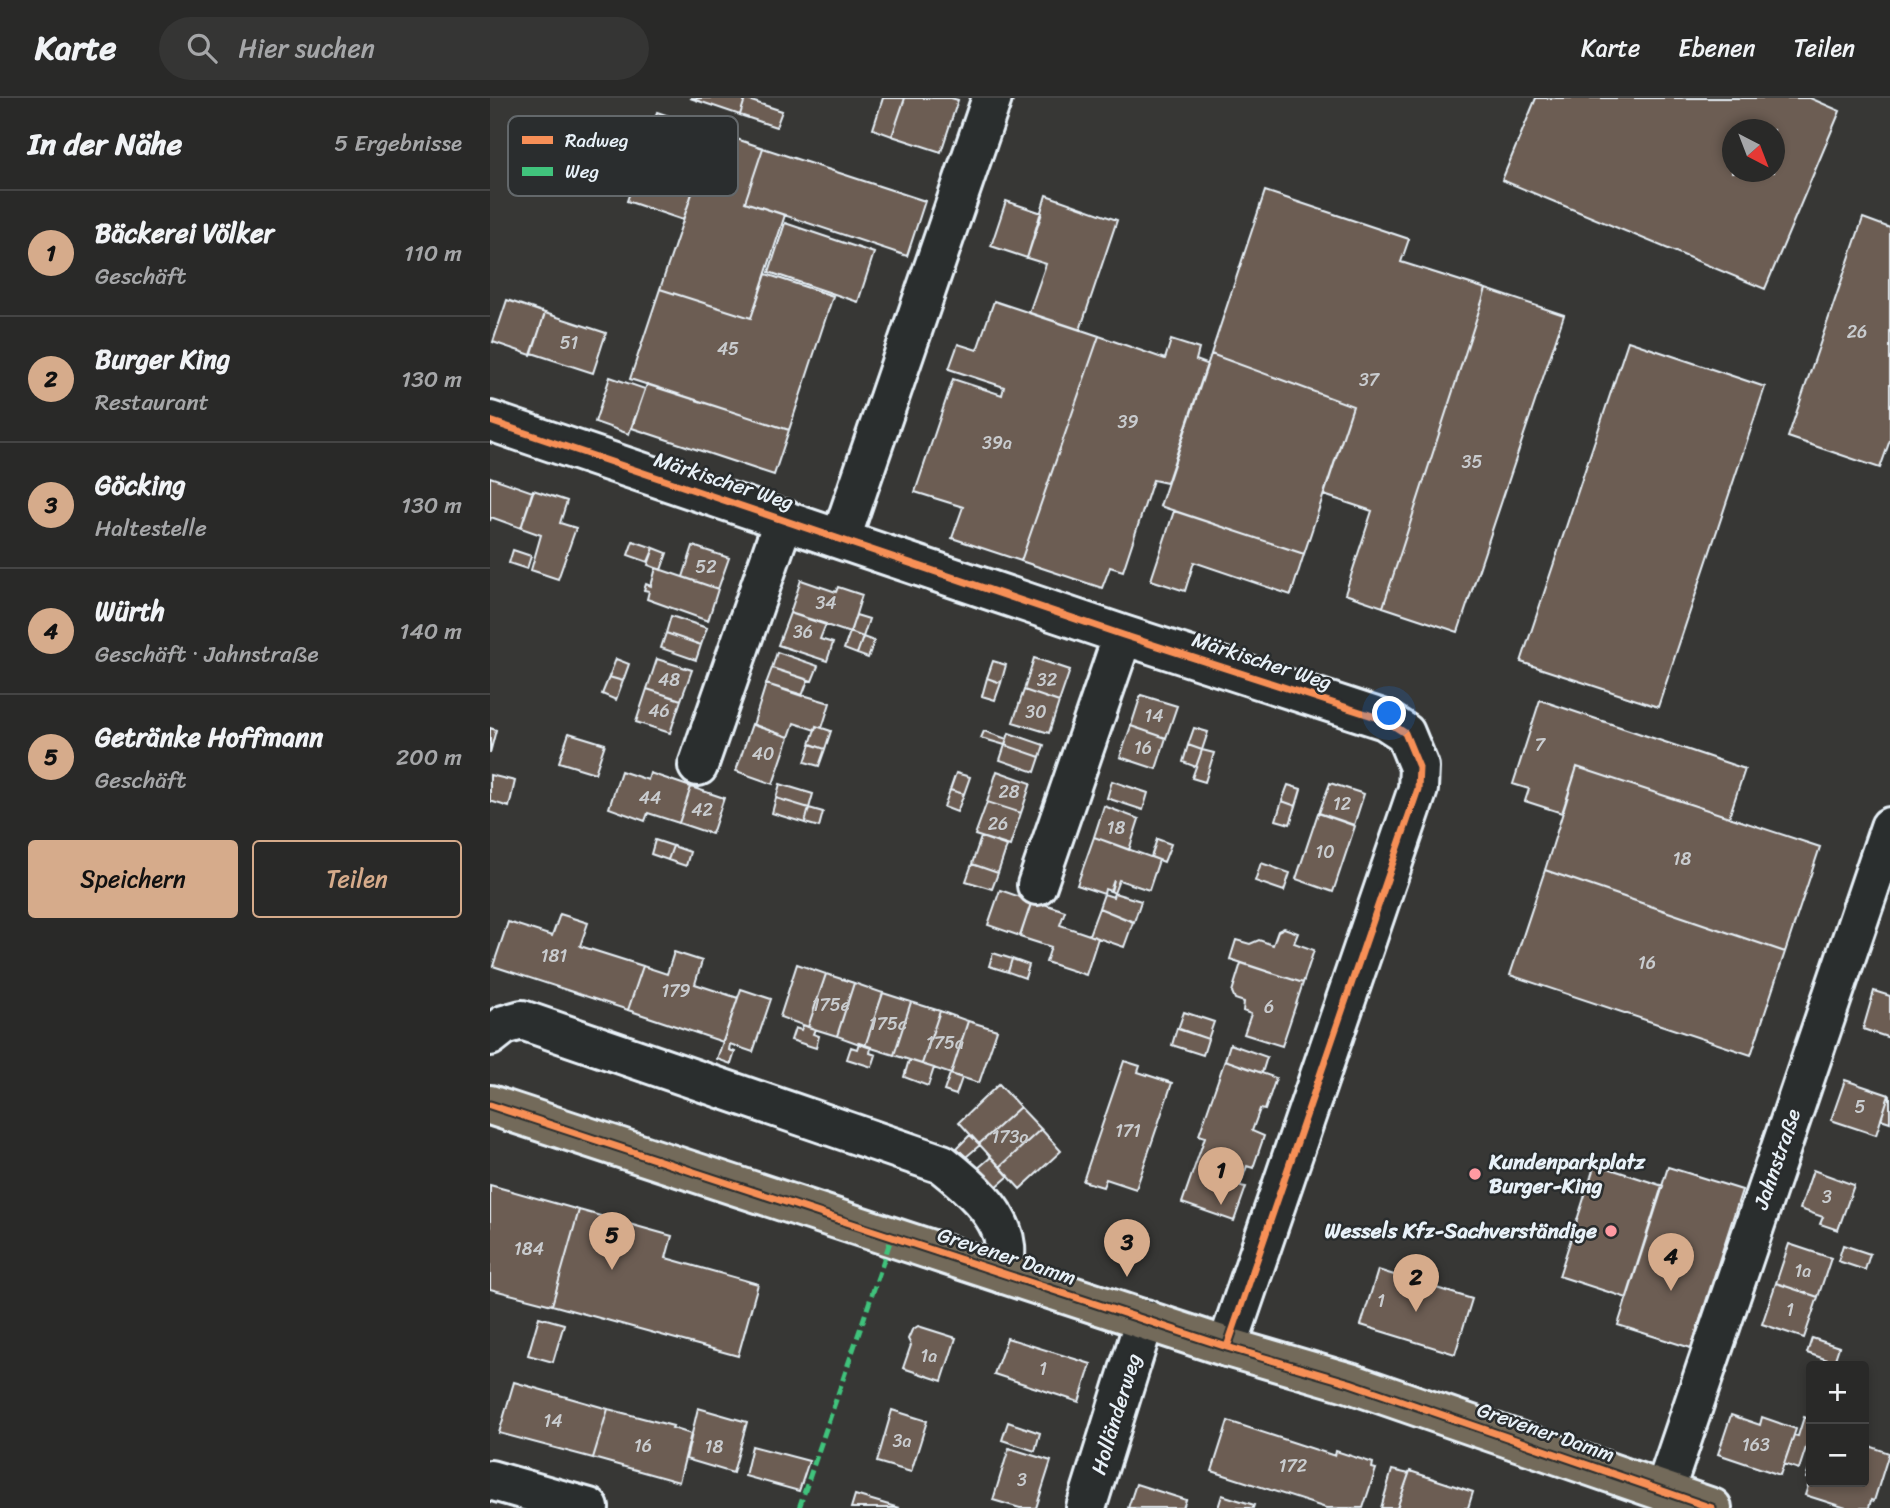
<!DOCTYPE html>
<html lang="de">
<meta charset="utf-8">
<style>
:root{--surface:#292928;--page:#353534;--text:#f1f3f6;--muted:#a5a6a8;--line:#454545;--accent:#d6ab8b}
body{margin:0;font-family:Sriracha,sans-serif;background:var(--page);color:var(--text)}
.controls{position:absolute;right:21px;bottom:21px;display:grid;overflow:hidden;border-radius:7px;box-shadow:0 4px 10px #0003}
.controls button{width:63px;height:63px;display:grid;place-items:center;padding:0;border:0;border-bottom:2px solid var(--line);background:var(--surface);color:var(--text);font:35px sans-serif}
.compass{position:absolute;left:1232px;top:21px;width:63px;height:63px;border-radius:50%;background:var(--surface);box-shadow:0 4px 10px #0003;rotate:138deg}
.you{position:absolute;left:900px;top:616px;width:24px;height:24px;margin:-18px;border:5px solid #fff;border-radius:50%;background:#1a73e8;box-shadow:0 0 0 10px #1a73e833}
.badge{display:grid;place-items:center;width:46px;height:46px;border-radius:50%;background:var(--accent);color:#111;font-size:23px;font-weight:700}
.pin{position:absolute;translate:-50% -58px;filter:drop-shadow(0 2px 4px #0008)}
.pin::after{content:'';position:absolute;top:37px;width:24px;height:21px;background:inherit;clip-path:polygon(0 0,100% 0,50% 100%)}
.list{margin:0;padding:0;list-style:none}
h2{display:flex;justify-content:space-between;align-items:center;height:91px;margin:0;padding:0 28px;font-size:30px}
h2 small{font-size:23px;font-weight:400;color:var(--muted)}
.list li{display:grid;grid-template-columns:46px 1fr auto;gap:21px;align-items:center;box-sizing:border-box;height:126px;padding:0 28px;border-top:2px solid var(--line)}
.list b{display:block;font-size:26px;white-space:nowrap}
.list p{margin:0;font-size:23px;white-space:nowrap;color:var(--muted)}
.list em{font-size:23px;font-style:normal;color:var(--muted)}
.actions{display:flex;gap:14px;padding:21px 28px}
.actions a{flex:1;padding:16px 0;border:2px solid var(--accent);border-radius:7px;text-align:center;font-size:24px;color:var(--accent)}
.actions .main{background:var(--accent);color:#111}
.icon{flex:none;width:38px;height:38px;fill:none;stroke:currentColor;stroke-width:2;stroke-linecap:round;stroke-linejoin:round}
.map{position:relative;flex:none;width:1400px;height:1410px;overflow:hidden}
header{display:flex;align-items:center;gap:42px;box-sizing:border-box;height:98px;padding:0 35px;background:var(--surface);border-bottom:2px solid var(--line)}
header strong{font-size:33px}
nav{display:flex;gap:38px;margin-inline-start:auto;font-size:24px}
.search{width:490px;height:63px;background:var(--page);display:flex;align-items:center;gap:18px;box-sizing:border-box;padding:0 24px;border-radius:38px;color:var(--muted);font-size:26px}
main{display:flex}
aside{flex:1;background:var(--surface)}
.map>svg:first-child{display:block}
</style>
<header>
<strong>Karte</strong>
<div class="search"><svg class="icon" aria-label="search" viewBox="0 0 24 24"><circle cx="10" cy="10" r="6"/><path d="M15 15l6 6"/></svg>Hier suchen</div>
<nav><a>Karte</a><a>Ebenen</a><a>Teilen</a></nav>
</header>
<main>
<aside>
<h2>In der Nähe<small>5 Ergebnisse</small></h2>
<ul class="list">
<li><span class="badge">1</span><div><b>Bäckerei Völker</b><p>Geschäft</p></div><em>110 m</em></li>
<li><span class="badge">2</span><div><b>Burger King</b><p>Restaurant</p></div><em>130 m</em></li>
<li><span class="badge">3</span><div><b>Göcking</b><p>Haltestelle</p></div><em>130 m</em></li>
<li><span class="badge">4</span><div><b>Würth</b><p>Geschäft · Jahnstraße</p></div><em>140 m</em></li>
<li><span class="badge">5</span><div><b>Getränke Hoffmann</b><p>Geschäft</p></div><em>200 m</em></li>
</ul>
<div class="actions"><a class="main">Speichern</a><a>Teilen</a></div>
</aside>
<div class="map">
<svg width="1400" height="1410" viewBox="0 0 1400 1410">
<rect width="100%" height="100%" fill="#373735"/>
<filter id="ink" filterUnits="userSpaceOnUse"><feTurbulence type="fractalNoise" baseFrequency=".0143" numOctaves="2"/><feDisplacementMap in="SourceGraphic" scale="14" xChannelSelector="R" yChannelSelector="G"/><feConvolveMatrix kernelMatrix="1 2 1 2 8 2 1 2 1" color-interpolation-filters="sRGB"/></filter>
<g filter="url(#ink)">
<path fill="#6c5d53" stroke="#e8f1f8" stroke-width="2" fill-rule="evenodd" d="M200 0H259L258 2 255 1 250 17Z
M393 0H415L402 38 383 31Z
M415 0H461L468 2 451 54 402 38Z
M1046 0H1320L1350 13 1275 191 1012 82ZM1242 32H1284V74H1242Z
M255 1 292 13 286 29 250 17Z
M167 14 223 33 193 122 137 103Z
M223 33 273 50 255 104 295 117 261 220 170 191Z
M273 50 435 103 417 158 255 104Z
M775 93 919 141 911 164 996 191 893 509 855 496 882 413 834 397 863 308 721 256Z
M556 97 627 122 590 232 539 215 556 166 537 160Z
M516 103 552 115 537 160 501 148Z
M1373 120 1400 130V342L1390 370 1298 339Z
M295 125 384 155 368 204 279 174Z
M276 176 343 198 299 332 140 281 170 191 261 220Z
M996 191 1074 217 968 534 893 509Z
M17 202 55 215 41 257 3 244Z
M504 203 609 238 531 463 462 440 473 409 425 394 463 281 512 297 514 289 459 271 468 246 487 252Z
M55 215 116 235 103 275 42 255Z
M609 238 675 261 681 242 709 251 706 262 717 266 677 385 663 382 633 473 620 469 612 490 531 463Z
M1138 243 1275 289 1168 609 1031 564Z
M721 256 863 308 814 456 670 408Z
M120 279 155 291 139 336 105 324Z
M157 286 299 332 284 377 142 330Z
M0 379 43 394 31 430 1 419 0 423Z
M43 392 77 403 70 425 86 430 68 481 41 472 51 437 31 430Z
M684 413 814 456 801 497 704 464 695 493 661 482Z
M143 443 164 450 158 464 138 457Z
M203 448 239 460 228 491 193 479Z
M164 450 177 455 171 472 158 467Z
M23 452 41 458 37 471 19 465Z
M166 470 228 491 218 523 157 501 159 493 154 492 156 486 161 488Z
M311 482 346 494 348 489 372 497 360 535 300 515Z
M300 515 336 526 330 541 343 545 337 563 288 547Z
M366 517 379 521 373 539 360 534Z
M181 518 217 530 211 547 176 535Z
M360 534 373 539 367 556 354 551Z
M176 535 211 547 206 562 171 550Z
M373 539 384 543 378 560 367 556Z
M287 554 328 568 322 583 282 570Z
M544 560 580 572 569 604 534 592Z
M126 561 139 566 133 583 119 579Z
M167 561 202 572 191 602 157 591Z
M503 563 516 567 511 585 497 580Z
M282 570 318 582 312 598 276 586Z
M119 579 133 583 126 602 112 596Z
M497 580 511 585 505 602 492 598Z
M276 586 340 605 332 630 326 628 325 632 304 625 299 639 263 627Z
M157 591 191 602 180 635 146 624Z
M534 592 569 604 559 635 523 624Z
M651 597 687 608 676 640 641 628Z
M1050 602 1255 671 1239 719 1087 669 1072 715 1035 703 1039 691 1023 686Z
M262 626 299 639 283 686 246 673Z
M326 628 341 633 335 651 320 646Z
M641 628 676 640 666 671 630 659Z
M0 630 6 632 0 655Z
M704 630 718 634 712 652 698 647Z
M494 633 517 641 515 647 491 640Z
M79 635 115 646 105 675 69 664Z
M519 635 554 647 550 659 515 647Z
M321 646 335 651 329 668 315 664Z
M515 647 550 659 545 674 510 662Z
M698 647 712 652 706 669 693 664Z
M712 652 724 655 715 684 702 680Z
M1087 669 1330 749 1295 854 1055 772Z
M131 673 158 682 160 675 201 689 189 725 158 715 155 723 119 710Z
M507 673 541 685 531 715 497 704Z
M466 675 480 679 474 696 460 692Z
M0 677 25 683 19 709 0 703Z
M622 683 658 695 653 712 617 700Z
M840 685 874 696 864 727 829 715Z
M290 686 323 696 319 710 286 700Z
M798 687 811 691 806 708 792 703Z
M201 689 234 700 222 736 189 725Z
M460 692 474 696 467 714 454 709Z
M286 700 319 710 315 725 282 715Z
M792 703 806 708 800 726 786 722Z
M497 704 531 715 520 748 485 737Z
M614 708 649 721 639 752 604 739Z
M319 710 333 714 329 729 315 725Z
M828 715 865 728 843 794 806 781Z
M491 739 517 748 508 775 482 766Z
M604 739 669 762 659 792 629 782 624 795 621 793 624 782 620 793 615 791 614 796 587 787Z
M667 741 681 746 674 764 661 759Z
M165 742 183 748 178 762 161 756Z
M183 748 200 754 196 768 178 762Z
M771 765 800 775 794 793 765 783Z
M482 766 508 775 502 791 476 783Z
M1055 772 1295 854 1261 957 1020 877Z
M510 792 542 803 530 838 498 827Z
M624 795 651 803 644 824 609 810 614 796 623 799Z
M542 802 575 813 570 827 608 840 596 877 556 864 561 849 530 839Z
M609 810 643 824 634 849 599 837Z
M70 816 98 825 90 848 153 868 138 912 3 868 18 824 62 838Z
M794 830 808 835 804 845 824 852 813 885 740 861 746 842 760 846 769 842 783 847 788 833Z
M184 854 212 863 205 886 248 900 233 944 138 912 153 868 177 876Z
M503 855 522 861 518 874 499 868Z
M522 861 539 867 535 880 518 874Z
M751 865 813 885 792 948 754 936 761 916 753 913 754 904 745 901 742 894Z
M307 866 336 876 318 929 290 919Z
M336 876 364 885 347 938 318 929Z
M364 885 393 895 375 948 347 938Z
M251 891 281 901 263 954 240 946 239 952 245 954 241 966 227 961Z
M1384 893 1400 898V940L1373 931Z
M393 895 421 904 404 957 375 948Z
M421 904 450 913 432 966 404 957Z
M450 913 478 923 461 976 432 966Z
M694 914 724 924 718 941 688 931Z
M478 923 507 932 489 985 461 976Z
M313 927 325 931 323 936 329 938 326 950 301 942 305 930 311 932Z
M687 930 718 941 713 957 682 947Z
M369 945 381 949 380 955 386 957 382 969 357 961 361 949 367 951Z
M740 946 777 959 772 975 735 962Z
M419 962 444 970 438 988 414 979Z
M735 962 786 980 775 1012 770 1011 762 1033 774 1038 763 1070 757 1068 750 1088 756 1089 744 1123 692 1105 715 1039 709 1037Z
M634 963 650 968 648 974 682 985 646 1091 616 1081 613 1089 593 1083Z
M460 976 472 980 466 997 454 993Z
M1355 982 1399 997 1386 1037 1341 1022Z
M509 986 530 1009 489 1046 469 1024Z
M1399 997 1400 998V1024L1391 1021Z
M530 1009 551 1031 510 1069 489 1046Z
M551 1031 571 1053 530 1091 510 1069Z
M480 1037 490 1047 476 1059 467 1050Z
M501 1059 519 1078 505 1090 487 1071Z
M1105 1066 1173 1088 1137 1200 1069 1178Z
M1178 1069 1252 1092 1201 1250 1128 1227Z
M1323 1072 1364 1087 1348 1132 1330 1126 1333 1119 1310 1111Z
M0 1087 89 1112 62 1207 0 1191Z
M89 1112 182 1138 176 1160 268 1186 248 1258 62 1207Z
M1299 1146 1341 1160 1328 1199 1286 1185Z
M1353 1147 1380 1156 1375 1172 1348 1163Z
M888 1172 982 1201 965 1256 871 1227Z
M1286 1185 1328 1199 1314 1240 1272 1226Z
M49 1219 74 1226 63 1264 38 1257Z
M428 1228 466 1240 452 1283 413 1270 421 1247 418 1241 422 1232Z
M517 1240 601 1266 589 1304 504 1276Z
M1322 1240 1349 1249 1344 1264 1317 1255Z
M24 1284 118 1311 103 1360 9 1335Z
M208 1310 257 1324 243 1375 196 1361Z
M118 1311 183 1328 182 1330 201 1336 189 1384 103 1360Z
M402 1312 437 1323 421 1374 387 1364Z
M1241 1317 1270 1327 1272 1319 1306 1331 1290 1377 1228 1356Z
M1314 1319 1321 1322V1334L1309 1371 1294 1366 1304 1337 1308 1338Z
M738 1323 845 1358 846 1353 883 1365 882 1370 886 1371 873 1410H836L722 1373Z
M518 1324 550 1335 545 1353 512 1342Z
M1374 1346 1399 1355 1384 1403 1381 1402 1379 1410H1356L1315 1397 1320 1382 1316 1380 1321 1366V1384H1374Z
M262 1348 319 1363 309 1393 255 1378Z
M519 1350 561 1363 546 1410H530L503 1402Z
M902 1372 919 1376 907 1410H891Z
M920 1373 983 1394 978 1410H907Z
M646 1386 696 1402 693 1410H638Z
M365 1397 409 1410H361Z
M732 1397 764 1407 763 1410H728Z"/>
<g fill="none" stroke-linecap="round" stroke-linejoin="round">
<defs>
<path id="minor" d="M0 323 633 537 895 622 915 635 929 669 928 691 737 1249
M351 440 502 0
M208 668 294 421
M547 787 633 537
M0 938 14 927 32 922 452 1066C476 1085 512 1115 515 1148 516 1157 514 1167 514 1176
M0 1382 99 1410
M1174 1394 1400 729
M596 1410 655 1221"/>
<path id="major" d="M0 1007 737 1249 860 1285 1222 1410"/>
</defs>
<use href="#minor" stroke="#e8f1f8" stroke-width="44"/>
<use href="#major" stroke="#e8f1f8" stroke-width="44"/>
<use href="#minor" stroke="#2a2d2e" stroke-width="38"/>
<use href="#major" stroke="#736b5a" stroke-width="38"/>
<path stroke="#40c37c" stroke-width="5" stroke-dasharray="10 5" stroke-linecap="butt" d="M309 1410 402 1138"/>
<defs>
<path id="cycleway" d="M0 323 633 537 895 622 915 635 929 669 928 691 737 1249
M0 1007 737 1249 860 1285 1222 1410"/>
</defs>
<use href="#cycleway" stroke="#2a2d2e" stroke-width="11"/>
<use href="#cycleway" stroke="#f78f57" stroke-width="7"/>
</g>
</g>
<g fill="#ff9aa2" stroke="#2a2d2e" stroke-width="2.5">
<circle cx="985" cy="1076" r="7"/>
<circle cx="1121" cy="1133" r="7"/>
</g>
<g text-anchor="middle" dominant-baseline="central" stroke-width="5" stroke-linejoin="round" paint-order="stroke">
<g font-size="18" fill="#c9cccf">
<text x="1367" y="234">26</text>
<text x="79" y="245">51</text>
<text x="238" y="251">45</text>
<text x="879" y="282">37</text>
<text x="638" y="324">39</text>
<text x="507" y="345">39a</text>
<text x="982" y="364">35</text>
<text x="216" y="469">52</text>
<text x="336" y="505">34</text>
<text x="313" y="534">36</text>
<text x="179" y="582">48</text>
<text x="557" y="582">32</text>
<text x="169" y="613">46</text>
<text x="546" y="614">30</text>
<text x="664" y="618">14</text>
<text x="1050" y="647">7</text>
<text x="653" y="650">16</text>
<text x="273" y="656">40</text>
<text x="519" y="694">28</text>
<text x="160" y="700">44</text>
<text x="852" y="706">12</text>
<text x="212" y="712">42</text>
<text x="508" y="726">26</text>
<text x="626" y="730">18</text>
<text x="835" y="754">10</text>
<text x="1192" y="761">18</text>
<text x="64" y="858">181</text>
<text x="1157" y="865">16</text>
<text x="186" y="893">179</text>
<text x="341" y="907">175e</text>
<text x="779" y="909">6</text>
<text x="398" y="926">175c</text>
<text x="455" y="945">175a</text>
<text x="1370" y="1009">5</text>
<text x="638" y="1033">171</text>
<text x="520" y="1039">173a</text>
<text x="1337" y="1099">3</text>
<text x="39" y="1151">184</text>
<text x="1313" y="1173">1a</text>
<text x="891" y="1203">1</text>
<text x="1300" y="1212">1</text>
<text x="439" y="1258">1a</text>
<text x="553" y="1271">1</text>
<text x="63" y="1323">14</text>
<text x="412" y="1343">3a</text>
<text x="1266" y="1347">163</text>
<text x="153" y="1348">16</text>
<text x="224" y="1349">18</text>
<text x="803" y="1368">172</text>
<text x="532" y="1382">3</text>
</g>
<g font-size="21" fill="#e8f1f8" stroke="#2a2d2e">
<text transform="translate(234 383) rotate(18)">Märkischer Weg</text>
<text transform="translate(772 563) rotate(18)">Märkischer Weg</text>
<text transform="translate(1287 1061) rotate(-71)">Jahnstraße</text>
<text transform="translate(517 1158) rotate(18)">Grevener Damm</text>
<text transform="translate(626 1316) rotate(-73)">Holländerweg</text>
<text transform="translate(1056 1334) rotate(19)">Grevener Damm</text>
</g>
<g font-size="21" font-weight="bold" fill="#e8f1f8" stroke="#2a2d2e" text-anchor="start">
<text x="999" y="1064">Kundenparkplatz<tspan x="999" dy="24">Burger-King</tspan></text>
<text x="1107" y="1133" text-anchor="end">Wessels Kfz-Sachverständige</text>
</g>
</g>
<rect x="18" y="18" width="230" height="80" rx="10" fill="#2a2d2e" stroke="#63686b" stroke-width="2"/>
<rect x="32" y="38" width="31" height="8" fill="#f78f57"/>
<rect x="32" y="69" width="31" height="9" fill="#40c37c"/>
<g font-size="19" fill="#e8f1f8">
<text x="75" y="49">Radweg</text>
<text x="75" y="80">Weg</text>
</g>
</svg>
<div class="controls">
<button>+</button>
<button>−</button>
</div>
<svg class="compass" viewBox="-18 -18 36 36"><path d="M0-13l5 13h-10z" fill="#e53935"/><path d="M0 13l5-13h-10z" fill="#a5a6a8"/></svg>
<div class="you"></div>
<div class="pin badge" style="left:731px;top:1107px">1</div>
<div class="pin badge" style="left:926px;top:1214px">2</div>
<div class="pin badge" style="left:637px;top:1179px">3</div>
<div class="pin badge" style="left:1181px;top:1193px">4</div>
<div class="pin badge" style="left:122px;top:1172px">5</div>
</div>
</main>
